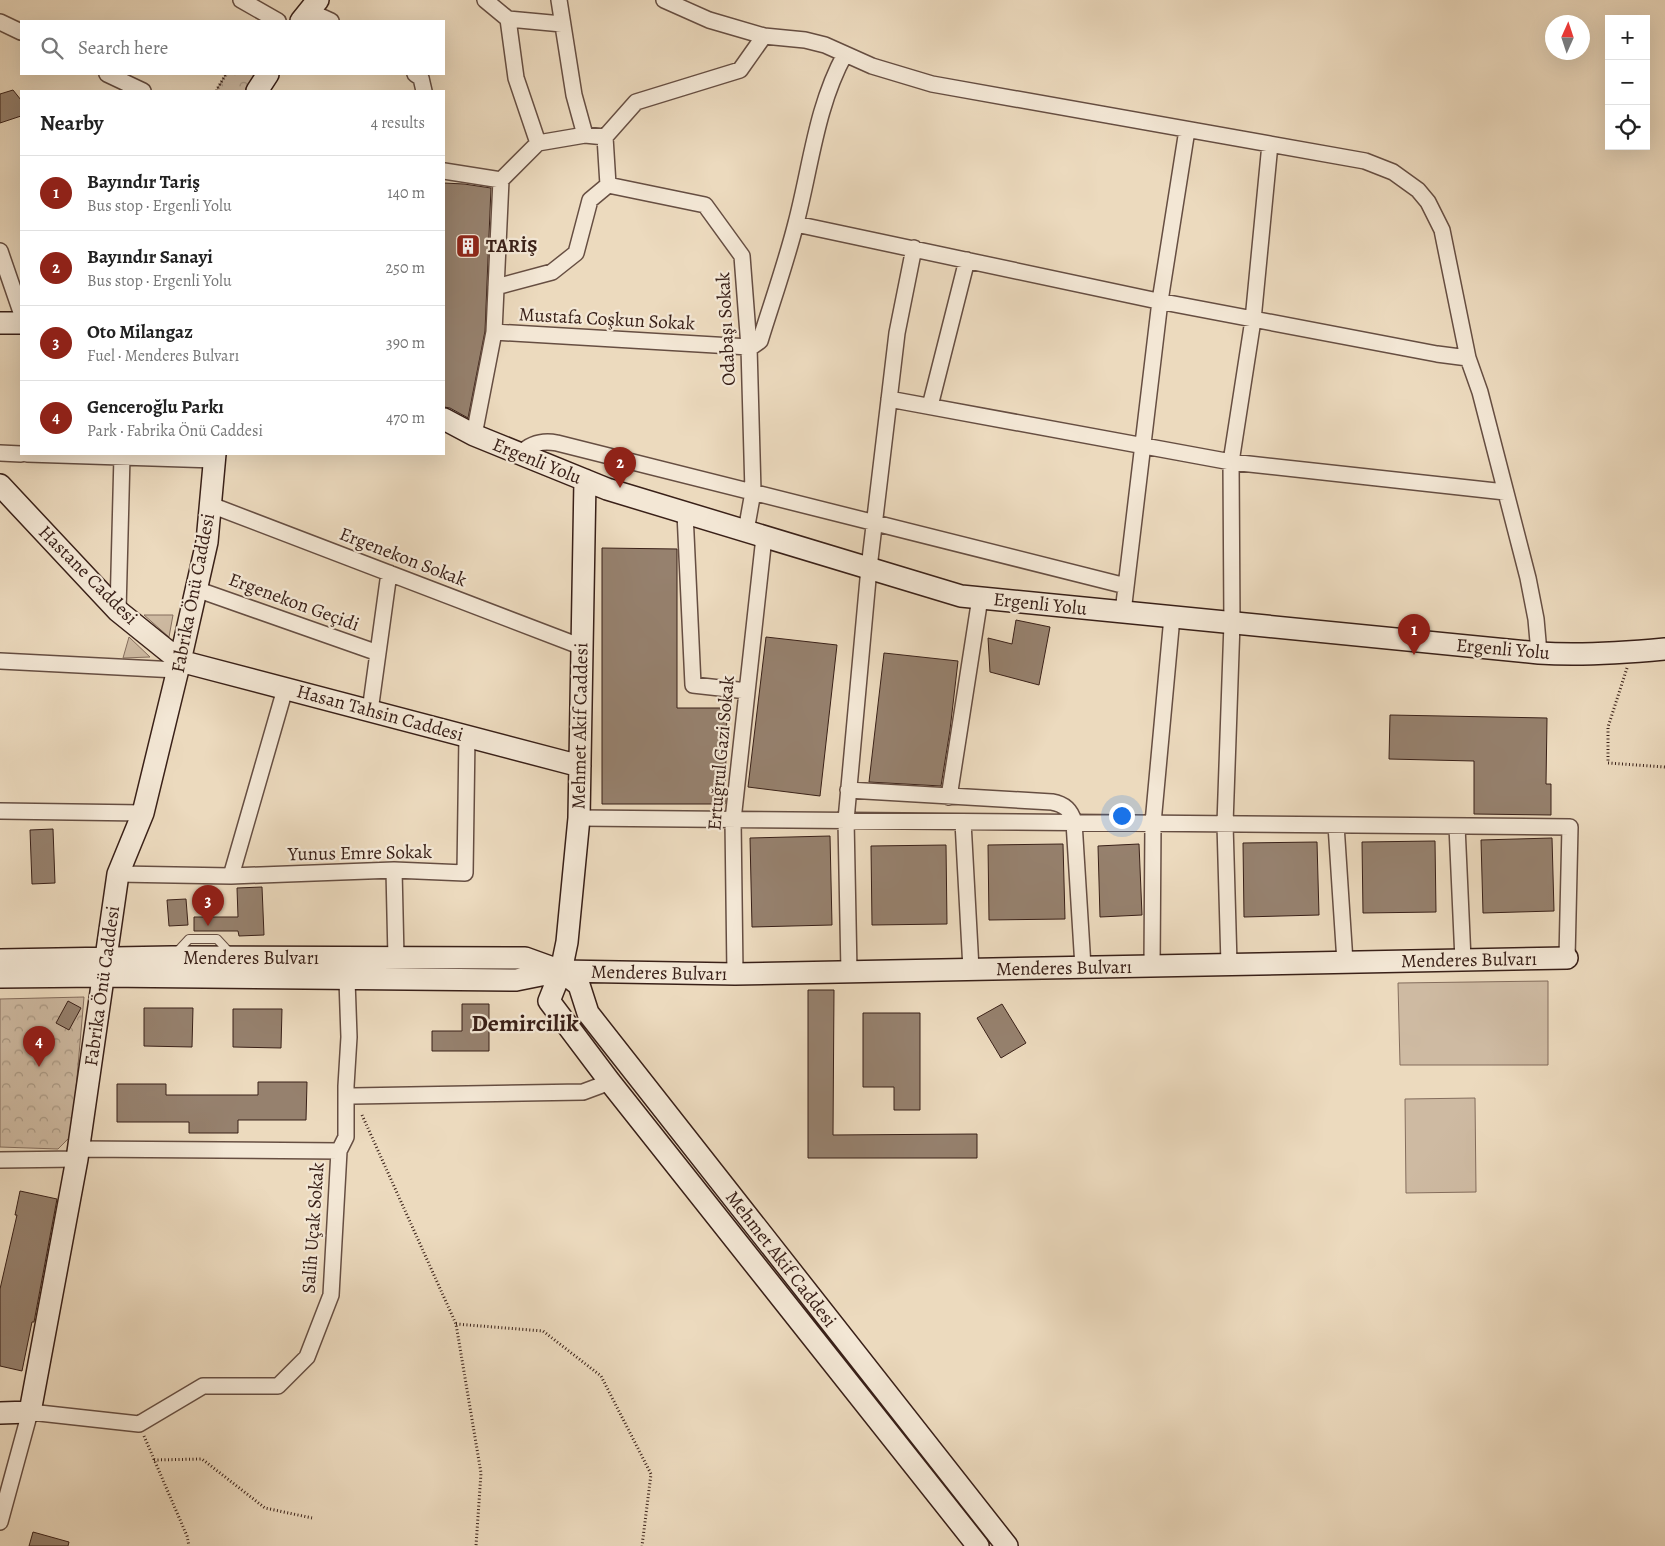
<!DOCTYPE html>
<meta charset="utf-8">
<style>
:root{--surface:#fff;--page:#f6f6f6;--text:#222;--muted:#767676;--line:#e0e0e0;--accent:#8f2418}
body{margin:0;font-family:Alegreya,serif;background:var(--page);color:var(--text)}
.controls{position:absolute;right:15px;top:15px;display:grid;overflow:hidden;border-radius:0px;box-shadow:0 5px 20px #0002}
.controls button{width:45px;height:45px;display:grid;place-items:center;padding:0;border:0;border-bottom:1px solid var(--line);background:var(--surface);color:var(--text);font:25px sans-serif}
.compass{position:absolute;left:1545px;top:15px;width:45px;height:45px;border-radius:50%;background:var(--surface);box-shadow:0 5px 20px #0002;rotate:3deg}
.you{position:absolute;left:1121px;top:815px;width:18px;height:18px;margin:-12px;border:4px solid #fff;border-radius:50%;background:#1a73e8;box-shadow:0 0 0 8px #1a73e833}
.badge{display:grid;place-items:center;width:32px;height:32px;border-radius:50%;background:var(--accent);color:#fff;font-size:16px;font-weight:700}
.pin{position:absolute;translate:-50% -41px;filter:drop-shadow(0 1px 2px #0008)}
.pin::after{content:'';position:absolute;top:26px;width:18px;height:15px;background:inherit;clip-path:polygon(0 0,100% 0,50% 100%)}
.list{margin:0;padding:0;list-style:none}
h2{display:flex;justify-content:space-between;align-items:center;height:65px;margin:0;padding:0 20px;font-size:21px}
h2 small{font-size:16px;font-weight:400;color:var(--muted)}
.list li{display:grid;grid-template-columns:32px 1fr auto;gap:15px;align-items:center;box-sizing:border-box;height:75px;padding:0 20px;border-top:1px solid var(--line)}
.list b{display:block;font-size:19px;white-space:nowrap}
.list p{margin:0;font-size:16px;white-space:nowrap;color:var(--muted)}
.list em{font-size:16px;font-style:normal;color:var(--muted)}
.icon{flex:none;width:28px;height:28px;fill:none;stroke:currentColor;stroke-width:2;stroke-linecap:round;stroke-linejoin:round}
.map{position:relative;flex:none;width:1665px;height:1546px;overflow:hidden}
.search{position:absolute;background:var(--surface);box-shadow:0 5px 20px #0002;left:20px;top:20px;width:425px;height:55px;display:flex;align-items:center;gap:12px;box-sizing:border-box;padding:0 18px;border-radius:0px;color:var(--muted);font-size:19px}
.panel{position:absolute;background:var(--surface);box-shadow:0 5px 20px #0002;left:20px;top:90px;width:425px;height:365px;border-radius:0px}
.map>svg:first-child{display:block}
</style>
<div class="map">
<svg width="1665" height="1546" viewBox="0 0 1665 1546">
<defs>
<pattern id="forest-crowns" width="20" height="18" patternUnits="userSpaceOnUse" patternTransform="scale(1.25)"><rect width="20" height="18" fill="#cebaa2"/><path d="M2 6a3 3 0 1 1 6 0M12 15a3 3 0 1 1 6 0" fill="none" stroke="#a89783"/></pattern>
</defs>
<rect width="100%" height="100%" fill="#ecdabe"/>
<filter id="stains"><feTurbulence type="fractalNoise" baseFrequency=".004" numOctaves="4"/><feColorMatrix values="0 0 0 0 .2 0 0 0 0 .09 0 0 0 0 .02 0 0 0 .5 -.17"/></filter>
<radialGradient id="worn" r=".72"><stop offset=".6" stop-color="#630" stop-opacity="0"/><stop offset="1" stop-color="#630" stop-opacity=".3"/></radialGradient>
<path fill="#cebaa2" stroke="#846d5d" d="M144 615H173L169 637Z
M129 637 150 657 123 658Z
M1548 981V1065H1400L1398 983Z
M1475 1098 1476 1192 1406 1193 1405 1099Z"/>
<path fill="url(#forest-crowns)" stroke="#846d5d" d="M226 74H259L250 91H216Z
M84 997 72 1135 58 1149 0 1147V999Z"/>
<path fill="#96816e" stroke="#392018" d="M13 90 21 100V116L0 123V94Z
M444 183 464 184 491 188 485 331 468 418 450 408 444 407Z
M602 548 677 549V708H727L725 804H602Z
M1016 620 1050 627 1039 685 990 672 988 638 1012 644Z
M766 637 837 645 820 796 748 787Z
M884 653 958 661 950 730 941 786 869 782Z
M1390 715 1547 718 1546 784H1551V815L1474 814V761L1389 759Z
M53 829 55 883 32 884 30 830Z
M830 836 832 925 752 927 750 838Z
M1552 838 1554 911 1483 913 1481 840Z
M1435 841 1436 912 1363 913 1362 842Z
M1317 842 1319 915 1244 917 1243 843Z
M1063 844 1065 919 989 920 988 845Z
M1139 844 1142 915 1100 917 1098 846Z
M946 845 947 924 872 925 871 846Z
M262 887 264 935 239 936 238 931H194V917H238L237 888Z
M186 899 188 925 169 926 167 900Z
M808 990H834L833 1135 977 1134V1158H808Z
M68 1001 81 1008 69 1030 56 1023Z
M462 1004H489V1051H432V1031H462Z
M1002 1004 1026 1043 1001 1058 977 1018Z
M144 1008H193L192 1047 144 1046Z
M233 1009H282L281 1048 233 1047Z
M863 1013H920V1110H894V1087H863Z
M258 1082H307L306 1120H238V1133H189V1122H117V1084H166V1095H258Z
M20 1191 57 1199 34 1322H32L22 1371 0 1366V1289L17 1215H15Z
M33 1532 69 1542 68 1546H29Z"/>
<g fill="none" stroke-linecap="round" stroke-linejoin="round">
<defs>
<path id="lane" d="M176 953 189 939H217L230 953"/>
<path id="street" d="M241 0 278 21
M485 0 508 19 562 24
M559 0 574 95 585 135
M664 0 709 20 764 36 805 40 825 45 872 66 932 84 1365 161 1393 172 1418 190 1428 202 1442 230 1468 358 1480 392 1528 578 1536 619 1539 653
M309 11 331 21
M508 19 516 78 538 143
M0 22 21 32
M107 74 143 91
M415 74 421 78 424 91
M444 171 501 180
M608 185 705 205 742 256 749 347 753 492 746 531
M796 224 1153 300 1437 354 1468 358
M0 251 21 312
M496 287 552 272 576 253 590 200 608 185 605 137
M494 332 749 347 753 346 760 341C772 302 786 263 796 223 811 166 816 107 845 54
M889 399 1231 462 1505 492
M930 406 967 260
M474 435 494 332 501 180 538 143 585 135 605 137 636 102 740 70 764 36
M0 453 21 454
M27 454 215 460
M520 454C531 443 542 440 557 443L1126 586
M211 505 582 647
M685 513 693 685 747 691
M196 589 378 653
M118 611 122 456
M1123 612 1160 301 1187 130
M0 661 177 670
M370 711 389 573
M848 790 1052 802C1064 804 1071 810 1074 822L1083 967
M949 797 980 598
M0 811 143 813
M579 818 1570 827 1567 958
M963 822 971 969
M1336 825 1345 962
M1457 826 1463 960
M394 870 396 958
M118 874 231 876 394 870 465 873 467 736
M231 876 285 689
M1229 964 1225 824 1232 623 1231 462 1253 320 1270 144
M1152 966 1153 823 1172 617
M849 972 846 820 869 568 897 333 914 248
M735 974 733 820 764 537
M353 1096 583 1092 610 1082
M78 1149 339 1151
M0 1160 77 1159
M0 1522 30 1412 139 1424 203 1386H278L307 1357 331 1295 339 1151 346 1137V1086L349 1037 347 980"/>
<path id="secondary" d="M301 21 318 0
M257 91 268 74
M0 323H21
M444 419 474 435 607 489 961 596 1539 653C1581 656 1623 653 1665 649
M585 480 579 818 567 942 561 971 549 1001 610 1082 978 1546
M0 485 118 611 180 661 580 766
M0 960 172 957 525 958 561 971 579 985 588 1013 1007 1546
M0 977 102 976 516 980 561 971 735 974 1567 958
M0 1413 30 1412 77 1159 118 874 143 813 180 661 207 542 215 454"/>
</defs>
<use href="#lane" stroke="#664e42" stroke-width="10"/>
<use href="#street" stroke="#664e42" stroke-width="18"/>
<use href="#secondary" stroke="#392018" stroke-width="24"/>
<path stroke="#392018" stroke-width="3" stroke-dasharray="1 2.5" stroke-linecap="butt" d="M216 91 226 74
M1627 668 1608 727V763L1665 767
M362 1115 456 1324 481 1473 476 1546
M456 1324 543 1331 601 1376 651 1474 642 1546
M144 1436 187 1536 189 1546
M154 1460 202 1459 265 1508 312 1518"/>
<use href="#lane" stroke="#f3e7d5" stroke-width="8"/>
<use href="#street" stroke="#f3e7d5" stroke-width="15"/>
<use href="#secondary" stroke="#f3e7d5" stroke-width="21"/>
</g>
<defs>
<symbol id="building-square" viewBox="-11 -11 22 22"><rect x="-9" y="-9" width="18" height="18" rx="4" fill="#8f2418" stroke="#f3e7d5"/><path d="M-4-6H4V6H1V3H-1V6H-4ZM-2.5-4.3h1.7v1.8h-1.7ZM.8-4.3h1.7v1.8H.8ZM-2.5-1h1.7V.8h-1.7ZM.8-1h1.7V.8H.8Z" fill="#fff"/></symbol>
</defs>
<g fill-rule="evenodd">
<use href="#building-square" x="454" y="232" width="28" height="28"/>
</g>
<g text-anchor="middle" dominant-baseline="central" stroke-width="4.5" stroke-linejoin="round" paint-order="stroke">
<g font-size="19" font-weight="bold" fill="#392018" stroke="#f3e7d5" text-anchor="start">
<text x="486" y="246">TARİŞ</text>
</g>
<g font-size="19" fill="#392018" stroke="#f3e7d5">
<text transform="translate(607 319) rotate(3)">Mustafa Coşkun Sokak</text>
<text transform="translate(726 329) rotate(-93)">Odabaşı Sokak</text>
<text transform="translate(537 461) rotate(22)">Ergenli Yolu</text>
<text transform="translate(403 557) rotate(21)">Ergenekon Sokak</text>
<text transform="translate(88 575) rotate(45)">Hastane Caddesi</text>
<text transform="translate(193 593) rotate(-79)">Fabrika Önü Caddesi</text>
<text transform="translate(294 602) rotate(20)">Ergenekon Geçidi</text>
<text transform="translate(1040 604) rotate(6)">Ergenli Yolu</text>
<text transform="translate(1503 649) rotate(5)">Ergenli Yolu</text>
<text transform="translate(380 713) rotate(15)">Hasan Tahsin Caddesi</text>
<text transform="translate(580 726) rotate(-89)">Mehmet Akif Caddesi</text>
<text transform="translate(721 753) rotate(-85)">Ertuğrul Gazi Sokak</text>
<text transform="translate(360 853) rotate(-1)">Yunus Emre Sokak</text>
<text x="251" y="958">Menderes Bulvarı</text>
<text transform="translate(1469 960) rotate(-1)">Menderes Bulvarı</text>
<text transform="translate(1064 968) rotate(-1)">Menderes Bulvarı</text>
<text transform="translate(659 973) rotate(1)">Menderes Bulvarı</text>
<text transform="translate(102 986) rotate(-82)">Fabrika Önü Caddesi</text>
<text transform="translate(313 1228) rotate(-86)">Salih Uçak Sokak</text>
<text transform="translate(781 1259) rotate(52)">Mehmet Akif Caddesi</text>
</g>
<g font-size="24" font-weight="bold" fill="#392018" stroke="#f3e7d5">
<text x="525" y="1023">Demircilik</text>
</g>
</g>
<rect width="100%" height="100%" filter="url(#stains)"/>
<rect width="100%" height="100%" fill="url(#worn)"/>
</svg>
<div class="controls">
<button>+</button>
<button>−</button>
<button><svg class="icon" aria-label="locate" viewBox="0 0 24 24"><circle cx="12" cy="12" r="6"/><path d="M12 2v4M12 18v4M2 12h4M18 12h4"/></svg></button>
</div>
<svg class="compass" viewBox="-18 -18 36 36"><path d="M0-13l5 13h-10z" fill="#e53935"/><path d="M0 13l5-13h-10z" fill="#767676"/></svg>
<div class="you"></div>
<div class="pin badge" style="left:1414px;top:655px">1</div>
<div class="pin badge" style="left:620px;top:488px">2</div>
<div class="pin badge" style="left:208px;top:926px">3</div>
<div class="pin badge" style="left:39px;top:1067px">4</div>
<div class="search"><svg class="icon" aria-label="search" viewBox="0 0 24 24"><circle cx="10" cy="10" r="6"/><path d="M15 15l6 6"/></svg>Search here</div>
<section class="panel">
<h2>Nearby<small>4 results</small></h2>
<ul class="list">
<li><span class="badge">1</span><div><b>Bayındır Tariş</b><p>Bus stop · Ergenli Yolu</p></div><em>140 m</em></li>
<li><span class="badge">2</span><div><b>Bayındır Sanayi</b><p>Bus stop · Ergenli Yolu</p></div><em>250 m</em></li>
<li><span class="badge">3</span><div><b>Oto Milangaz</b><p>Fuel · Menderes Bulvarı</p></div><em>390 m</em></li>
<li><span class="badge">4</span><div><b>Genceroğlu Parkı</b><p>Park · Fabrika Önü Caddesi</p></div><em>470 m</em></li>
</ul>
</section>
</div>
